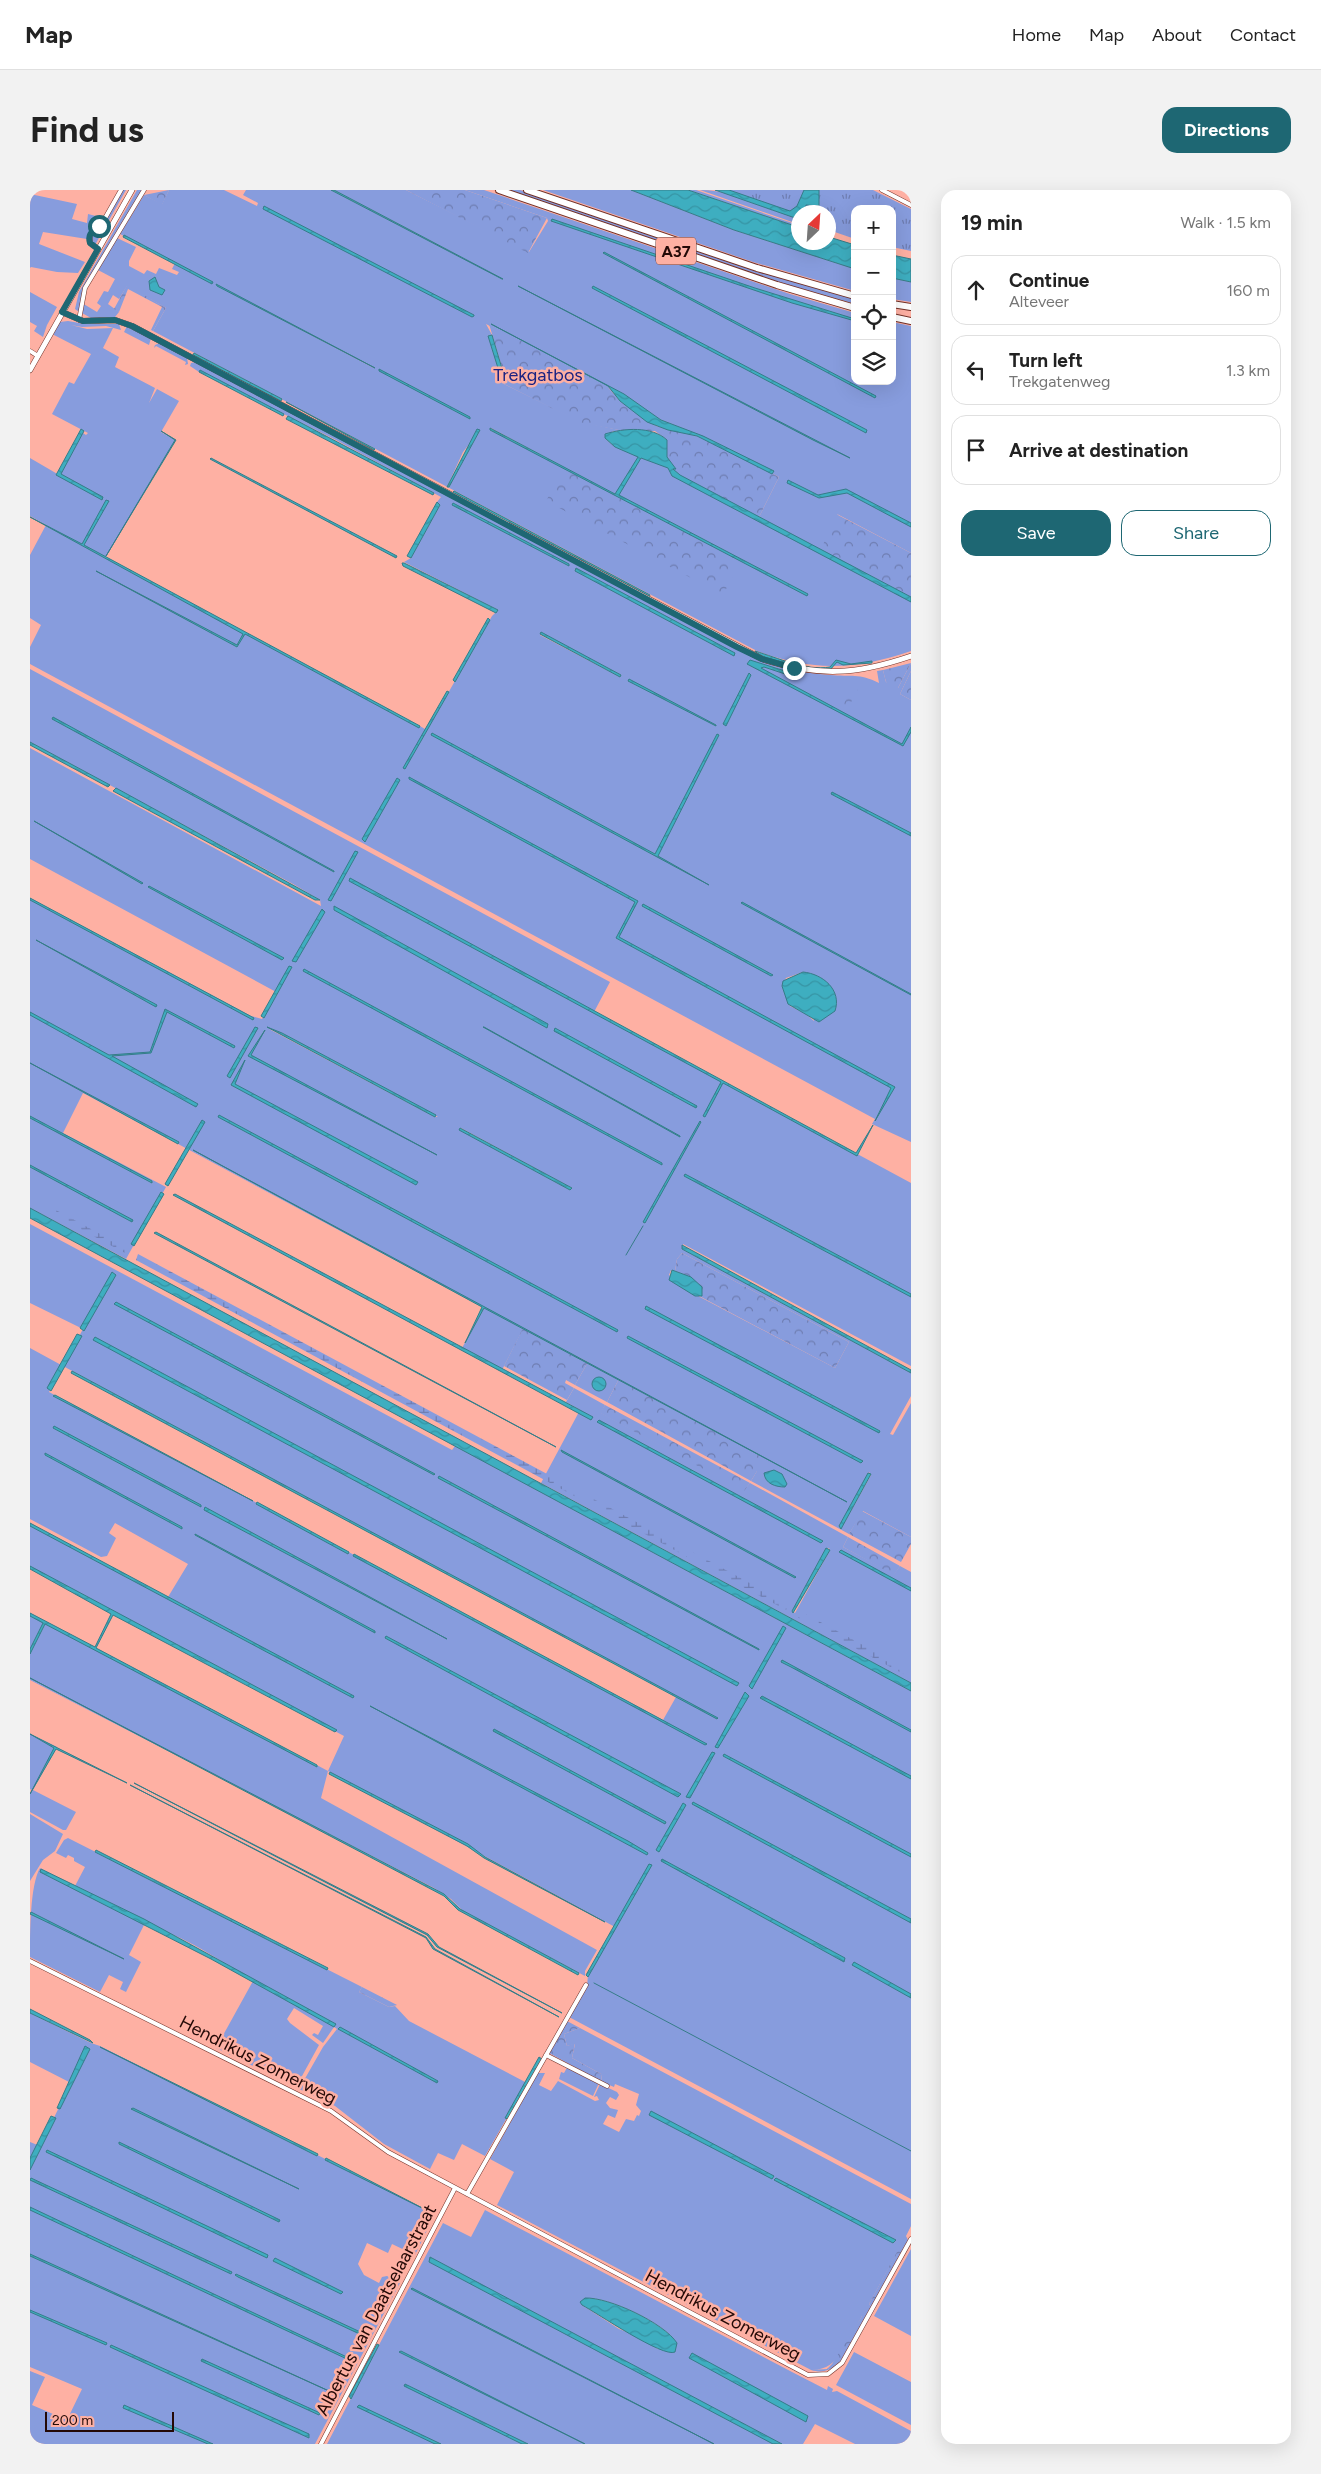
<!DOCTYPE html>
<meta charset="utf-8">
<style>
:root{--surface:#fff;--page:#f2f2f2;--text:#222;--muted:#767676;--line:#e0e0e0;--accent:#1e6773}
body{margin:0;font-family:Figtree,sans-serif;background:var(--page);color:var(--text)}
.controls{position:absolute;right:15px;top:15px;display:grid;overflow:hidden;border-radius:10px;box-shadow:0 5px 20px #0002}
.controls button{width:45px;height:45px;display:grid;place-items:center;padding:0;border:0;border-bottom:1px solid var(--line);background:var(--surface);color:var(--text);font:25px sans-serif}
.compass{position:absolute;left:761px;top:15px;width:45px;height:45px;border-radius:50%;background:var(--surface);box-shadow:0 5px 20px #0002;rotate:25deg}
.scale{position:absolute;left:15px;bottom:12px;width:129px;box-sizing:border-box;padding-left:5px;border:2px solid #240906;border-top:0;font-size:14px;line-height:18px;white-space:nowrap;color:#240906;-webkit-text-stroke:4px #feb0a3;paint-order:stroke}
.stop{position:absolute;width:15px;height:15px;margin:-11px;border:4px solid #1e6773;border-radius:50%;background:#fff}
.stop.end{background:#1e6773;border-color:#fff;box-shadow:0 1px 5px #0008}
.list{margin:0;padding:0;list-style:none}
h2{display:flex;justify-content:space-between;align-items:center;height:65px;margin:0;padding:0 20px;font-size:21px}
h2 small{font-size:16px;font-weight:400;color:var(--muted)}
.list li{display:grid;grid-template-columns:32px 1fr auto;gap:15px;align-items:center;box-sizing:border-box;height:70px;margin:0 10px 10px;padding:0 10px;border:1px solid var(--line);border-radius:15px}
.list b{display:block;font-size:19px;white-space:nowrap}
.list p{margin:0;font-size:16px;white-space:nowrap;color:var(--muted)}
.list em{font-size:16px;font-style:normal;color:var(--muted)}
.actions{display:flex;gap:10px;padding:15px 20px}
.actions a{flex:1;padding:11px 0;border:1px solid var(--accent);border-radius:15px;text-align:center;font-size:18px;color:var(--accent)}
.actions .main{background:var(--accent);color:#fff}
.icon{flex:none;width:28px;height:28px;fill:none;stroke:currentColor;stroke-width:2;stroke-linecap:round;stroke-linejoin:round}
.map{position:relative;flex:none;width:881px;height:2254px;overflow:hidden;border-radius:15px}
header{display:flex;align-items:center;gap:30px;box-sizing:border-box;height:70px;padding:0 25px;background:var(--surface);border-bottom:1px solid var(--line)}
header strong{font-size:24px}
nav{display:flex;gap:28px;margin-inline-start:auto;font-size:18px}
.intro{display:flex;align-items:center;justify-content:space-between;box-sizing:border-box;height:120px;padding:0 30px}
h1{margin:0;font-size:35px}
.button{padding:12px 22px;border-radius:15px;background:var(--accent);color:#fff;font-size:18px;font-weight:700}
main{display:flex;gap:30px;padding:0 30px}
aside{flex:1;background:var(--surface);border-radius:15px;box-shadow:0 5px 20px #0002}
.map>svg:first-child{display:block}
</style>
<header>
<strong>Map</strong>
<nav><a>Home</a><a>Map</a><a>About</a><a>Contact</a></nav>
</header>
<div class="intro"><h1>Find us</h1><a class="button">Directions</a></div>
<main>
<div class="map">
<svg width="881" height="2254" viewBox="0 0 881 2254">
<defs>
<pattern id="forest-crowns" width="20" height="18" patternUnits="userSpaceOnUse" patternTransform="scale(1.25)"><rect width="20" height="18" fill="#879cdd"/><path d="M2 6a3 3 0 1 1 6 0M12 15a3 3 0 1 1 6 0" fill="none" stroke="#6e7db1"/></pattern>
<pattern id="wetland-marsh" width="20" height="14" patternUnits="userSpaceOnUse" patternTransform="scale(1.25)"><rect width="20" height="14" fill="#879cdd"/><path d="M1 5h8M5 5V1M11 12h8M15 12V8" fill="none" stroke="#6e7db1"/></pattern>
<pattern id="park-tufts" width="24" height="20" patternUnits="userSpaceOnUse" patternTransform="scale(1.25)"><rect width="24" height="20" fill="#879cdd"/><path d="M3 7l-1-3M5 7V3M7 7l1-3M15 17l-1-3M17 17v-4M19 17l1-3" fill="none" stroke="#6e7db1"/></pattern>
<pattern id="water-waves" width="16" height="10" patternUnits="userSpaceOnUse" patternTransform="scale(1.25)"><rect width="16" height="10" fill="#3eaec0"/><path d="M0 5q4-4 8 0t8 0" fill="none" stroke="#3694a4"/></pattern>
</defs>
<rect width="100%" height="100%" fill="#feb0a3"/>
<path fill="#879cdd" fill-rule="evenodd" d="M93 0H96L65 55 61 52V46L75 31Z
M107 0H113L53 100 49 122 45 119 49 102Z
M139 0H194L227 16 228 13 213 5 216 0H301L473 89 304 0H376L499 62 518 31 517 28 435 0H454L760 104 825 123V191H862V132L881 136V363L807 324 881 411V461C825 480 782 482 727 461L123 141 136 118 97 96 89 109 83 105 78 114 89 122 85 127 61 128 52 123V113L67 122 71 116 67 113 74 101 78 102 85 89 68 80 87 48 106 57 99 71V76L114 84 117 80 126 84 129 78 147 85 149 82 142 79 145 73 90 44 114 5 132 14ZM186 95 345 178H344ZM456 134 600 209 631 230 668 245 749 287 728 329 642 279 585 257 577 250 583 241H594L551 232 474 194 458 146 462 145ZM461 238 528 274 529 275 460 240ZM450 240 419 296 417 297 433 262Z
M478 0H490L719 78 825 108V114L755 94Z
M513 0H601L704 40 825 79V101L723 72Z
M658 0H666L768 35V37Z
M670 0C703 0 738 18 768 29V34Z
M0 4 47 14 42 29 57 33 58 24 70 27 73 30 59 43 57 49 13 42 9 54 55 72 48 83 27 82 1 77 0 78Z
M862 88 881 92V112L862 109Z
M0 102 27 117 17 135 13 147 4 141 7 136 0 132Z
M38 131 55 134H89L91 140 76 136 52 137 41 135 57 139 83 138 73 158 89 167 85 177 125 198 119 213 127 199 149 211 131 242 145 250 76 367 397 540 462 426 468 420 374 372 381 368 410 315 407 312 411 307 306 250 169 182 160 176 161 173 166 172 731 471C753 480 776 483 800 485 821 487 829 483 849 493L847 481 853 480 856 492 868 498 881 473V481L870 504 881 510V952L842 934 845 929 0 474V457L11 435 0 428V365L16 335 0 326V268L72 310 30 284 53 243 56 245 58 243 22 224 39 192 44 194 61 164 24 145 23 143 30 132ZM510 443 591 485 590 487 510 445ZM773 782 784 831 776 824 760 816 752 796 756 788Z
M97 136 121 148 119 155 94 142Z
M130 153 157 167 158 174 155 175 156 172 126 156 124 158 125 155Z
M0 479 580 792 564 822 881 993V1176L653 1054 652 1059 881 1183V1206L860 1244 863 1245 881 1213V1347L833 1321 819 1344 721 1291 727 1281 589 1189 577 1212 545 1195 558 1172 493 1139 472 1180 432 1158 454 1118 53 903 33 943 136 997 96 1069 0 1018V708L221 826 232 829 248 803 0 669V558L291 716 290 710 263 694 0 552ZM239 839 252 843 408 927H405ZM431 938 542 998 540 1000 430 940ZM652 1063 819 1152 805 1178 670 1107 639 1085 641 1080 645 1081 647 1069ZM839 1282 841 1285 811 1339 809 1336Z
M0 1034 422 1260 425 1256 881 1501V2009L539 1827 557 1797 558 1785 585 1737 298 1581 291 1608 567 1760 555 1781V1786L433 1721 421 1709 404 1698 0 1490V1423L298 1581 314 1546 0 1378V1333L138 1407 158 1374 85 1333 79 1343 86 1348 77 1366 71 1367 0 1329V1158L33 1176 53 1139 0 1113ZM33 1176 646 1507 633 1530 19 1202Z
M544 1198 575 1215 571 1223 714 1300 720 1293 818 1347 813 1357 864 1384 870 1376 881 1382V1493L511 1293 550 1220 536 1212ZM799 1358 800 1360 765 1423 762 1421 796 1359Z
M0 1544 27 1557 3 1600 46 1622 36 1640H33L0 1622V1604L2 1600 0 1599Z
M0 1624 33 1644 25 1661 13 1670 0 1691Z
M38 1648 332 1797 329 1802 359 1817 365 1816 379 1831 497 1893 455 1966 432 1954 424 1970 408 1963 400 1979 354 1954 305 1916 269 1899 293 1857 307 1839 304 1837 293 1853 282 1845 284 1843 288 1845 293 1836 264 1818 257 1829 260 1833 289 1855 266 1897 186 1858 223 1791C189 1770 153 1744 114 1735L99 1765 111 1772 96 1802 90 1799 93 1792 79 1785 70 1802 0 1767C0 1743 0 1695 10 1678L45 1696 55 1677 44 1671V1668L38 1665 36 1668 26 1663 34 1650Z
M0 1823 61 1853 70 1856 405 2024 385 2065 362 2054 358 2063 337 2053 328 2074 334 2085 349 2093 352 2087 357 2086 370 2093 285 2254H0V2181L15 2187 2 2215 37 2230 52 2199 0 2177V1952L10 1956 41 1893 0 1872Z
M550 1838 881 2014V2036L876 2046 878 2050 872 2061H868L839 2114 842 2117 837 2126H832C819 2148 810 2181 781 2180L467 2015 484 1982 460 1969 508 1883H515L509 1895 521 1901 528 1891 565 1911 569 1910 567 1906 564 1907 570 1894 587 1902 589 1905 586 1910 580 1907 576 1913 580 1918 588 1920 585 1928 578 1925 573 1934 589 1942 596 1929 604 1931 607 1925 609 1926 611 1921 606 1915 609 1904 585 1894 584 1897 572 1892 571 1884 542 1868 545 1854 537 1856 534 1844Z
M538 1876 569 1893 563 1906 529 1889 531 1882 534 1883Z
M455 2020 762 2182 797 2200 798 2196 803 2199 802 2202 807 2201 881 2241V2254H825L785 2234 773 2254H297L413 2033 441 2047ZM555 2108C579 2107 629 2131 644 2149L628 2159 604 2145 589 2139 552 2115Z
M881 2059V2146L844 2126Z
M824 2162 881 2192V2235L806 2195Z"/>
<path fill="url(#forest-crowns)" d="M139 0 132 15 114 5Z
M376 0H435L517 28 498 63Z
M97 95 136 118 123 141 121 140 132 117 98 99 89 122 84 119Z
M459 134 576 195 590 211 626 236 671 247 749 287 728 329 643 286 642 279H645L637 267V250L625 241H594L551 233 474 194 476 191Z
M534 278 711 370 693 405 516 311Z
M806 324 881 363V411L790 362Z
M881 473 868 498 864 500C856 497 855 488 853 480Z
M881 481V510L870 504Z
M826 490 832 491 815 524 810 521Z
M652 1063 819 1152 805 1178 671 1107 655 1085 645 1081 647 1069Z
M493 1138 558 1172 545 1195 536 1190 535 1193 544 1198 537 1210 474 1176Z
M589 1189 735 1268 721 1291 577 1212Z
M575 1215 720 1293 714 1301 570 1223Z
M832 1321 881 1347V1354L871 1372 819 1344Z
M818 1347 870 1376 864 1385 813 1357Z
M332 1797 367 1815 359 1817 329 1802Z
M537 1831 550 1838 534 1844 537 1856 545 1853 542 1868 571 1884 572 1892 519 1863Z
M868 2060 872 2061 842 2117 839 2114Z
M832 2126H837C825 2147 812 2190 781 2180L797 2179 802 2174Z"/>
<path fill="url(#wetland-marsh)" d="M0 1006 96 1058 95 1063 0 1012Z
M108 1064 759 1414 756 1420 106 1070Z
M770 1421 881 1481V1488L767 1427Z"/>
<path fill="url(#park-tufts)" d="M687 0H843L881 19V61L862 57V19H825V49L799 40 798 22H768V30Z"/>
<path fill="url(#water-waves)" stroke="#367c88" d="M301 0H304L473 89H472Z
M601 0H658L768 37V52H798L799 47 825 55V79L704 40Z
M685 0H699L760 21 767 16 774 0H789V16L776 15 774 22H768V29Z
M234 16 444 125V126L442 127 233 19Z
M522 29 725 98 825 129V131L762 113 521 31Z
M94 45 183 92 182 94 93 47Z
M574 62 846 206 845 208 573 63Z
M862 65 881 69V92L862 88Z
M125 87 129 97 135 100 132 105 120 100 119 91Z
M186 94 345 178 187 96Z
M488 96 820 268 783 250Z
M563 96 837 240 836 243 562 98Z
M461 134 594 204 631 230 673 246 744 281 742 284 667 246 638 240 617 232 590 211 578 196Z
M462 145 476 192 472 191 458 146Z
M164 163 252 209 251 211 163 165Z
M349 179 440 227V229L349 181Z
M170 180 254 224 253 226 169 182Z
M256 212 345 259 344 260Z
M258 226 404 303 403 305 256 229Z
M460 238 585 304 608 267 585 257 575 248V244C594 238 622 236 637 250V267L646 279H643L650 285 881 407V412L642 286 638 278 611 268 589 305 778 404 777 406 460 240Z
M51 239 54 241 31 284 73 307 72 310 26 285Z
M447 239 450 240 419 297H417Z
M131 241 146 250 76 366 145 250Z
M181 268 367 366 366 368 180 269Z
M758 290 788 305 816 299 881 333V337L817 303 789 308 757 293Z
M424 301 620 405 619 407 422 303Z
M76 310 79 311 54 355 390 536 389 538 215 444 207 457 66 381 207 455 213 444 0 327 52 354Z
M407 312 410 315 381 368 377 366Z
M423 313 539 374V376L422 315Z
M372 373H374L468 420 466 423 373 376Z
M546 378 705 463 704 466 545 381Z
M458 428 460 430 425 492 423 490Z
M511 442 591 485 590 487 510 444Z
M725 461C748 468 776 481 800 477L806 470 821 474 842 471V473L813 475 807 472 800 480C784 478 733 473 725 461Z
M720 470 755 481V484L734 477 731 478 872 554 881 537V542L873 556 717 474Z
M719 483 721 485 696 536 693 534Z
M599 489 686 535V536L598 491Z
M417 501 419 502 375 579 373 578Z
M23 527 304 681V682L22 529Z
M402 543 625 664 687 544 689 545 628 666 679 695 401 545Z
M0 552 80 595 78 597 0 555Z
M379 587 608 711 589 747 865 897 845 931 861 898 586 748 605 712 379 589Z
M367 588 370 590 335 652 332 649Z
M86 598 290 710H285L83 601Z
M802 602 881 643V646L801 604Z
M4 631 113 693 112 694Z
M325 661 328 662 301 711 298 710Z
M320 688 826 963 843 935 827 966 693 893 675 927 673 926 691 892 319 691Z
M119 696 254 768 252 770 118 697Z
M0 708 224 828 223 830 0 710Z
M712 712 881 804V805L711 713Z
M613 714 743 785 741 786 612 716Z
M304 716 518 834 517 838 304 720Z
M292 719 295 722 266 772 262 771Z
M6 750 127 815 126 817Z
M259 776 262 777 234 828 231 826Z
M274 779 632 973V975L273 781Z
M773 782C793 784 812 800 805 821L789 832 758 814 752 796 753 791Z
M135 819 205 856 204 858 137 822 121 863 82 866 168 914 166 917 0 825V822L79 865 120 862Z
M225 837 228 838 200 888 197 886Z
M237 837 252 843 406 925 405 927Z
M453 837H454L650 946V947Z
M525 838 667 916 666 918 524 841Z
M235 840 221 865 407 965 218 866Z
M215 870 205 894 388 992 386 995 201 895Z
M0 873 149 952 148 954Z
M189 925 588 1140 587 1142 188 927Z
M0 926 122 991V993L0 928Z
M172 930 175 932 138 996 135 994Z
M670 931 671 932 615 1033 613 1032Z
M430 938 542 998 540 1000 429 940Z
M163 960 817 1312 454 1118 435 1153 452 1117Z
M0 975 103 1030 102 1032 0 977Z
M655 984 881 1104V1107L654 986Z
M131 1002 134 1004 104 1056 101 1054Z
M145 1004 563 1227 561 1230 143 1005Z
M0 1018 881 1493V1501L0 1028Z
M126 1042 526 1257 124 1043Z
M652 1055 881 1180V1183L652 1059Z
M642 1080 661 1087 672 1097V1106H665L639 1090Z
M82 1082 86 1085 54 1141 50 1138Z
M86 1112 405 1284 404 1285 84 1114Z
M616 1116 850 1241 849 1243 615 1119Z
M47 1144 52 1146 21 1201 17 1198Z
M598 1146 833 1271 831 1273 597 1148Z
M65 1147 709 1493 707 1496 63 1150Z
M42 1181 688 1528 687 1529 41 1183Z
M562 1194a7 7 0 1 1 14 0a7 7 0 1 1-14 0Z
M25 1205 223 1311 23 1206Z
M569 1230 793 1351 791 1353 567 1232Z
M24 1236 171 1315V1317L23 1238Z
M531 1260 766 1387 765 1388 532 1262Z
M15 1263 152 1337V1339L15 1265Z
M744 1280 752 1284 757 1294 755 1297C746 1297 735 1294 734 1283Z
M838 1283 841 1284 811 1339 809 1336Z
M409 1286 729 1459V1460L408 1288Z
M227 1312 319 1362 318 1364 226 1314Z
M175 1317 417 1449 174 1320Z
M0 1333 324 1506 323 1508 0 1336Z
M165 1344 345 1441V1443L165 1345Z
M796 1358 800 1360 763 1423 762 1421Z
M811 1360 881 1398V1401L809 1362Z
M324 1364 677 1554 675 1555 323 1366Z
M0 1376 307 1540 305 1542 83 1425 66 1458 287 1575V1577L15 1434 0 1464V1459L13 1433 0 1426V1423L65 1457 81 1424 0 1379Z
M753 1436 756 1438 722 1499 719 1496Z
M356 1446 651 1604 648 1607 355 1448Z
M752 1470 881 1540V1542L761 1477 751 1472Z
M0 1488 414 1704 430 1719 549 1783 548 1785 428 1720 414 1706Z
M715 1502 719 1506 688 1558 685 1557Z
M732 1506 881 1586V1589L730 1508Z
M340 1516 598 1651 618 1663 617 1665Z
M464 1539 636 1632 635 1634 463 1541Z
M0 1544 97 1593 26 1559 0 1604 24 1558Z
M682 1562 685 1563 660 1608 656 1607Z
M694 1564 881 1664V1667L693 1566Z
M300 1582 438 1654 455 1667 575 1732 454 1668 437 1656 299 1584Z
M104 1593 398 1744 409 1757 532 1823 407 1757 397 1745Z
M100 1595 396 1747 405 1759 529 1827 403 1759 396 1748Z
M663 1612 881 1729V1733L662 1614Z
M653 1613 656 1615 629 1662 626 1660Z
M66 1660 298 1778 297 1780 65 1662Z
M632 1669 815 1768 814 1772 631 1671Z
M619 1674 622 1675 558 1787 556 1785Z
M11 1679 114 1729 306 1834 304 1837 181 1769 10 1682Z
M1 1722 94 1769 0 1724Z
M824 1772 881 1804V1808L822 1775Z
M0 1819 60 1850 63 1853 0 1823Z
M310 1837 408 1891 407 1893 308 1839Z
M55 1856 60 1859 30 1919 27 1918Z
M70 1857 288 1964 287 1966Z
M509 1867 512 1869 478 1929 475 1928Z
M103 1918 269 1999 101 1919Z
M621 1921 744 1986 742 1989 619 1925Z
M21 1926 26 1928 0 1980V1968Z
M89 1952 250 2030 249 2032 89 1954Z
M17 1960 238 2065 237 2068 16 1962Z
M296 1968 404 2024 295 1970Z
M1 1988 202 2082 201 2084 0 1990Z
M746 1988 866 2050 863 2053 744 1990Z
M0 2017 319 2168V2170L0 2020Z
M0 2064 299 2201 0 2066Z
M400 2067 752 2254H743L399 2072Z
M245 2068 313 2102 311 2104 243 2071Z
M206 2084 339 2146 338 2148 208 2087 205 2085Z
M382 2098 684 2254 381 2099Z
M555 2108C579 2107 634 2133 647 2153L645 2162C633 2168 567 2123 552 2115L550 2112Z
M0 2120 77 2153 76 2155 0 2122Z
M347 2154 349 2155 321 2209 319 2206Z
M81 2155 279 2244V2248L80 2157Z
M371 2161 555 2254 369 2162Z
M662 2163 778 2226 776 2232 659 2168Z
M172 2169 290 2223 289 2225 171 2171Z
M375 2194 498 2254H492L374 2196Z
M94 2215 183 2254H178L93 2218Z
M329 2215 411 2254H405L327 2217Z"/>
<g fill="none" stroke-linecap="round" stroke-linejoin="round">
<path stroke="#367c88" stroke-width="1" d="M596 1065 613 1036
M564 1793 881 1961"/>
<defs>
<path id="street" d="M852 0 881 15
M68 59 60 53V45L74 30 91 0
M49 130 55 98 114 0
M0 161 8 166
M0 1771 301 1921 358 1962 778 2185 798 2184 812 2173 881 2049
M516 1865 577 1896
M437 2004 556 1795
M291 2254 425 1998"/>
<path id="secondary" d="M32 122 53 131 85 130 102 136 732 469C789 487 825 485 881 466
M0 180 102 0"/>
<path id="highway" d="M469 0 747 95 825 118
M497 0 727 78 825 106
M862 114 881 117
M862 127 881 131"/>
</defs>
<use href="#street" stroke="#733228" stroke-width="5"/>
<use href="#secondary" stroke="#733228" stroke-width="6"/>
<use href="#highway" stroke="#733228" stroke-width="8"/>
<use href="#street" stroke="#fff" stroke-width="4"/>
<use href="#secondary" stroke="#fff" stroke-width="5"/>
<use href="#highway" stroke="#fff" stroke-width="6"/>
</g>
<g fill="none" stroke-linecap="round" stroke-linejoin="round">
<path stroke="#1e6773" stroke-width="6" d="M69 36C63 41 57 44 60 53L68 59 32 122 53 131 85 130 102 136 707 457 732 469 764 478"/>
</g>
<g text-anchor="middle" dominant-baseline="central" stroke-width="5" stroke-linejoin="round" paint-order="stroke">
<rect fill="#feb0a3" stroke="#653b35" stroke-width="1" x="626" y="47.5" width="40" height="27" rx="4"/>
<g font-size="16" font-weight="bold" fill="#240906">
<text x="646" y="61">A37</text>
</g>
<g font-size="18" fill="#1a2282" stroke="#feb0a3">
<text x="508" y="185">Trekgatbos</text>
</g>
<g font-size="18" fill="#240906" stroke="#feb0a3">
<text transform="translate(228 1870) rotate(27)">Hendrikus Zomerweg</text>
<text transform="translate(346 2120) rotate(-62)">Albertus van Daatselaarstraat</text>
<text transform="translate(693 2125) rotate(28)">Hendrikus Zomerweg</text>
</g>
</g>
</svg>
<div class="controls">
<button>+</button>
<button>−</button>
<button><svg class="icon" aria-label="locate" viewBox="0 0 24 24"><circle cx="12" cy="12" r="6"/><path d="M12 2v4M12 18v4M2 12h4M18 12h4"/></svg></button>
<button><svg class="icon" aria-label="layers" viewBox="0 0 24 24"><path d="M12 4l9 5-9 5-9-5zM3 14l9 5 9-5"/></svg></button>
</div>
<svg class="compass" viewBox="-18 -18 36 36"><path d="M0-13l5 13h-10z" fill="#e53935"/><path d="M0 13l5-13h-10z" fill="#767676"/></svg>
<div class="scale">200 m</div>
<div class="stop" style="left:69px;top:36px"></div>
<div class="stop end" style="left:764px;top:478px"></div>
</div>
<aside>
<h2>19 min<small>Walk · 1.5 km</small></h2>
<ul class="list">
<li><svg class="icon" aria-label="ahead" viewBox="0 0 24 24"><path d="M12 20V5M6 11l6-6 6 6"/></svg><div><b>Continue</b><p>Alteveer</p></div><em>160 m</em></li>
<li><svg class="icon" aria-label="left" viewBox="0 0 24 24"><path d="M17 20v-9H6M10 6l-5 5 5 5"/></svg><div><b>Turn left</b><p>Trekgatenweg</p></div><em>1.3 km</em></li>
<li><svg class="icon" aria-label="arrive" viewBox="0 0 24 24"><path d="M6 21V4h12l-3 4 3 4H6"/></svg><div><b>Arrive at destination</b></div></li>
</ul>
<div class="actions"><a class="main">Save</a><a>Share</a></div>
</aside>
</main>
